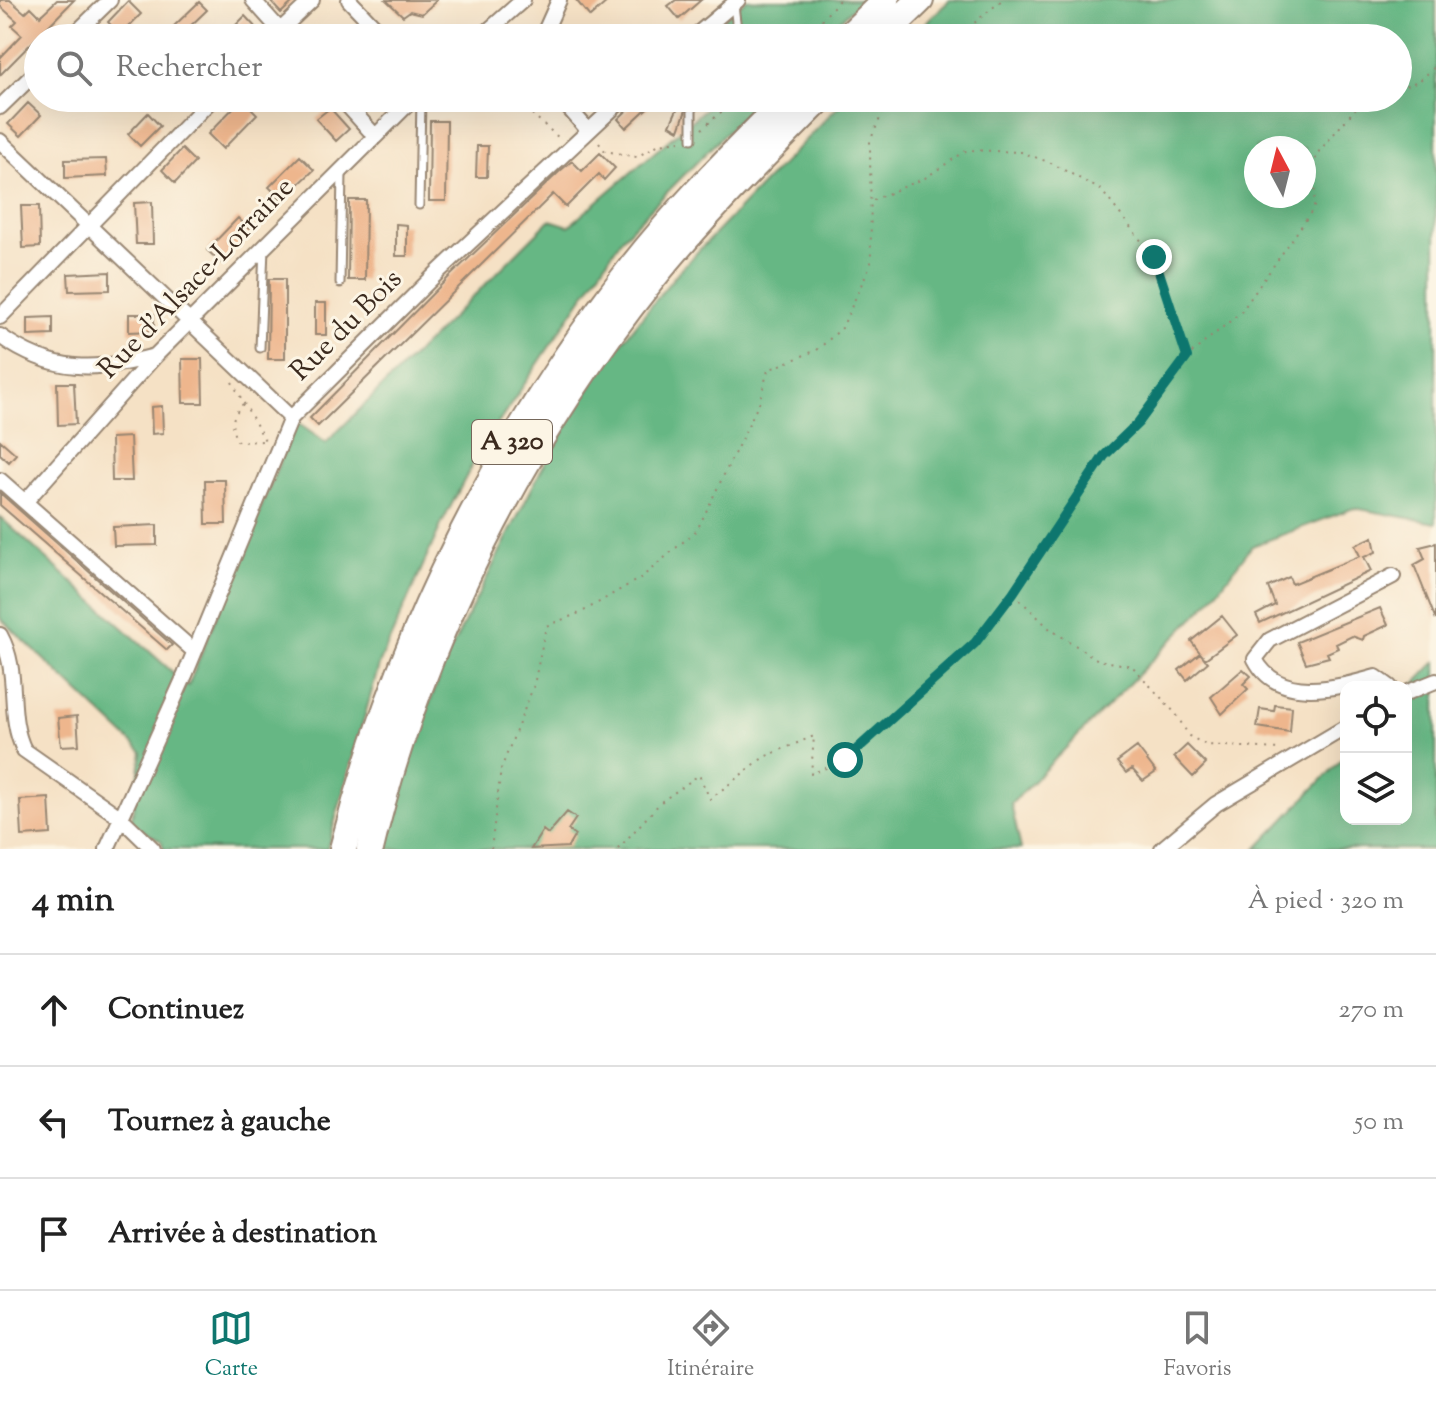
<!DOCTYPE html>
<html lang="fr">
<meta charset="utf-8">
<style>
:root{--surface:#fff;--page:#f6f6f6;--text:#222;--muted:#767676;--line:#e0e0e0;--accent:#0f766e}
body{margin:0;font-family:"Sorts Mill Goudy",serif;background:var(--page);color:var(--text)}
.controls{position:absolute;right:24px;bottom:24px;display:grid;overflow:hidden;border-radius:16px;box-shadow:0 8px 32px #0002}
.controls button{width:72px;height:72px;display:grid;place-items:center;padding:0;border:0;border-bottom:2px solid var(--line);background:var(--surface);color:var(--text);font:40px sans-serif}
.compass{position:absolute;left:1244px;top:136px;width:72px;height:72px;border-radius:50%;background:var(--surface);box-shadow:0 8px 32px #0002;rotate:353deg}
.stop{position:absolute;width:24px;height:24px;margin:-18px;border:6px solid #0f766e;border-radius:50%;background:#fff}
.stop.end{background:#0f766e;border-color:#fff;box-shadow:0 2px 8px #0008}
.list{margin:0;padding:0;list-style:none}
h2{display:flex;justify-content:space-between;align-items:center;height:104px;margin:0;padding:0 32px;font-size:34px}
h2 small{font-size:26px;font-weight:400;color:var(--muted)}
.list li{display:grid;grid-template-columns:52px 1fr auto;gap:24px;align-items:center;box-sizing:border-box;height:112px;padding:0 32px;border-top:2px solid var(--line)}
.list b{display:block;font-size:30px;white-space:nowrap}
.list em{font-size:26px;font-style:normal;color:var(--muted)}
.icon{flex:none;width:44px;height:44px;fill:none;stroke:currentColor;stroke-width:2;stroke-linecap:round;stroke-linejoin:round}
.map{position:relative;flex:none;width:1436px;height:849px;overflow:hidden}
.search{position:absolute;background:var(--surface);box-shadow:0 8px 32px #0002;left:24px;right:24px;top:24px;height:88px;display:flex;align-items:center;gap:20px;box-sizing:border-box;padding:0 28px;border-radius:44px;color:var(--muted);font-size:30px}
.sheet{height:440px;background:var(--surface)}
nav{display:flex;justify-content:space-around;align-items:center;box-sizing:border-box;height:112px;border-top:2px solid var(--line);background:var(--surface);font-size:22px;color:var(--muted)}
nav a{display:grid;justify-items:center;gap:4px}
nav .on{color:var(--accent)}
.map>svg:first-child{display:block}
</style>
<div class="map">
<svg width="1436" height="849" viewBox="0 0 1436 849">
<rect width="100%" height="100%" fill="#fcf5e5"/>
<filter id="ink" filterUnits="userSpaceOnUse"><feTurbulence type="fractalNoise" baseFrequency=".0125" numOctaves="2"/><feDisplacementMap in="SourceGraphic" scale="16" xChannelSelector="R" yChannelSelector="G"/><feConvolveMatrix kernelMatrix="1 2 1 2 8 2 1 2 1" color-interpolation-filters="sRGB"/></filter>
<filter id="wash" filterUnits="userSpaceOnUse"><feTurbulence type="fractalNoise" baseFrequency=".006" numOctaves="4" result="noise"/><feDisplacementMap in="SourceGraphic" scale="32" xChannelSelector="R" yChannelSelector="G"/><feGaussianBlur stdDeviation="1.8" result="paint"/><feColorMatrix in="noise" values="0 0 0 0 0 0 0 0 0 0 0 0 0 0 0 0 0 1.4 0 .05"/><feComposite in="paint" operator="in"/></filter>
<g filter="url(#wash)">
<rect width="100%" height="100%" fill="#f5e1c5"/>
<path fill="#66b784" stroke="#507051" stroke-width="2" fill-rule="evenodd" d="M746 0H861L822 38H701Z
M950 0H1436V523L1354 508 1252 546 1208 603 1011 804 1021 849H385L414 744 448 655 541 470 602 367 678 272 846 98H1398V38H909ZM1256 148H1304V196H1256Z
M712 98H760L623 237 479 452 442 523 380 662 327 849H164L161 841 131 823 142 752 0 618V517L188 686 296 422 326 443 550 220 569 226 714 101Z
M1436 662V849H1256L1346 755V819H1406V693Z"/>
<g id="blocks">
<path fill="#eeb68d" d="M0 0H10L25 13 31 7 40 16 57 0H74L0 75V58L22 35 12 26 17 21 0 6Z
M269 0H295L281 13Z
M386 0H437L422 14 410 11 403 16Z
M576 0H609L590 17Z
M676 0H701L679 19 668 6Z
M128 1 141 14 120 35 108 22Z
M199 2 207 10 182 34 174 26Z
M245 16 258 30 249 38H223Z
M640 98H658L626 128 618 119Z
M242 99 257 114 223 149 208 134Z
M28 103 41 115 21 136 8 124Z
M678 107 686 110 679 130 670 125Z
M330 108 349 129 336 141 316 119Z
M148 113 160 126 140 146 128 134Z
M430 121H447L446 201H429Z
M477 146H488L487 177H476Z
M182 149 195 162 175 183 162 170Z
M600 153 615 168 604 180 599 174 566 207 553 194 318 426 310 418 449 277 560 171 572 161 582 171Z
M300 156 314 170 282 200 269 187Z
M106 159 107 176 65 178V160Z
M349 200H366L365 280H348Z
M152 202 153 244H136L134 203Z
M21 206H39L40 247 23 248Z
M238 218 252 232 221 263 207 250Z
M396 224 407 225V256H396Z
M110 272V290L69 291 68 274Z
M269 279H285V359H268Z
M315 303H326V335H315Z
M129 314H154V331L129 332Z
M53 317V335L28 336V318Z
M182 359H202L203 403H183Z
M57 383H74L76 424 58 425Z
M162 406 163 433 152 434 151 407Z
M130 437 132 481H112L111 438Z
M0 440 16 454 9 462 0 454Z
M205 480H225L226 524H206Z
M0 493 172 645 167 650 0 505Z
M157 525V545L114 546 113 527Z
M1373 537 1376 552 1364 557 1371 571 1260 623 1256 615 1275 605 1268 587 1289 577 1292 584 1360 556 1355 545Z
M1436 543V620L1414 565 1425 559 1420 547Z
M1380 608 1388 625 1364 636 1363 640 1352 636 1336 644 1338 648 1327 653 1329 657 1306 663 1297 642Z
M1222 616 1237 635 1205 659 1191 641Z
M1200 653 1208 662 1187 680 1179 670Z
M1243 669 1251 676 1243 684 1248 689 1222 714 1211 697Z
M1275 705 1292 707 1290 732 1257 727 1260 709 1274 711Z
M77 716 79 745 61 746 58 718Z
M1187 745 1206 764 1193 777 1174 757Z
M1137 747 1156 772 1143 781 1132 769 1126 773 1117 762Z
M49 798 51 834 22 836 20 800Z
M567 812 576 818 568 830 575 835 568 847 531 849 543 830 548 834Z"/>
</g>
</g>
<g filter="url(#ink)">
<use href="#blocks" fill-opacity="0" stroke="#988672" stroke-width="2"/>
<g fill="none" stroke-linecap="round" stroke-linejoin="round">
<defs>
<path id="service" d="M734 5 738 38
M692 139V98
M419 205 421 98
M340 283 342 173
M260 348 264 248"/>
<path id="minor" d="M253 0 287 38
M349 0 385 38
M494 26 505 38
M71 38 110 0
M272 38 312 0
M480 38 523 0
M542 38 559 0
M693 38 738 0
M341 98 374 135
M560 98 587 129
M0 107 38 70
M0 141 291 418
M0 317 213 98
M0 336C52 373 95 372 155 356
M0 480 194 651
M25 502 155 356 414 98
M0 635C21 673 6 713 24 750L121 818 153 849
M1390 687 1376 677C1337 688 1278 704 1255 659L1270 640 1393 576
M1406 693 1436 681
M107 849 185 675 291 418 438 272 624 98
M1162 849 1216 804 1346 727"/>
<path id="motorway" d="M847 38 886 0
M881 38 920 0
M343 849C398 636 497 441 632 267 679 207 735 152 788 98
M370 849C419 643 520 445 652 279 703 215 763 157 821 98"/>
</defs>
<use href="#service" stroke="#988672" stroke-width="11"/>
<use href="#minor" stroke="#988672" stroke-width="18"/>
<use href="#motorway" stroke="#988672" stroke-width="30"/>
<path stroke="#988672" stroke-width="2" stroke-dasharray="2 6" stroke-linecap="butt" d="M806 38 839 0
M956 38 1002 0
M1398 88 1419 81 1436 66
M514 98 559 138
M702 129 737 98
M599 143 605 151 637 157 659 144 680 141
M873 200 925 178 967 150 1021 152 1051 163 1101 190 1154 257 1187 357
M232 382 266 442
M243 404C231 417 229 427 238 442L263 441
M1014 594 1050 629 1098 660 1132 666 1176 714 1189 736 1206 745 1279 749
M491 849 501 769 534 685 546 626 582 612 642 577 697 530 759 403 768 370 817 350 842 328 871 263 870 141 889 98
M618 849 661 802 699 775 710 799 764 757 814 736 811 774 845 760 975 643 1013 593 1104 456 1138 423 1187 357 1241 312 1314 208 1316 155 1361 102 1372 98"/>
<use href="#service" stroke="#fff" stroke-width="7"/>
<use href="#minor" stroke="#fff" stroke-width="14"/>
<use href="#motorway" stroke="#fff" stroke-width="26"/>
</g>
</g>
<g fill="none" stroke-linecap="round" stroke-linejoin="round" filter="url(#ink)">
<path stroke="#0f766e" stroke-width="10" d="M845 760 975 643 1013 593 1104 456 1138 423 1187 357 1154 257"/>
</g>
<g text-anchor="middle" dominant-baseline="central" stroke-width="6" stroke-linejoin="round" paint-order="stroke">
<rect fill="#fcf5e5" stroke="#75675a" stroke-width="2" x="472" y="420" width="80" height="44" rx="6"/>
<g font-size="26" font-weight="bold" fill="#3b2a1e">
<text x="512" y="442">A 320</text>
</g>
<g font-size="28" fill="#3b2a1e" stroke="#fcf5e5">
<text transform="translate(197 279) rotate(-46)">Rue d'Alsace-Lorraine</text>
<text transform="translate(347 326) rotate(-45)">Rue du Bois</text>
</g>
</g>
</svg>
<div class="controls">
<button><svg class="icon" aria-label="locate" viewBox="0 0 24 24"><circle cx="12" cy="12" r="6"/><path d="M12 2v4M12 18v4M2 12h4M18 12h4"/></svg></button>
<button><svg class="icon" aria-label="layers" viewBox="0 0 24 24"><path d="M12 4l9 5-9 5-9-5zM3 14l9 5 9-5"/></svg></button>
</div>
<svg class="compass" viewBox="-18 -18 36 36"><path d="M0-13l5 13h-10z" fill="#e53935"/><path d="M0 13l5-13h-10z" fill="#767676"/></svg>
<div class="stop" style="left:845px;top:760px"></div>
<div class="stop end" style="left:1154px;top:257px"></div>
<div class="search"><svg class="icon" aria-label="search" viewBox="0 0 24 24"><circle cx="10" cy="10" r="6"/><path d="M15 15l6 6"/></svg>Rechercher</div>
</div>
<section class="sheet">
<h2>4 min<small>À pied · 320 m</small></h2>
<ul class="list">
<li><svg class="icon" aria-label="ahead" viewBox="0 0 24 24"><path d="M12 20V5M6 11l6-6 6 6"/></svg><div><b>Continuez</b></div><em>270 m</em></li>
<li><svg class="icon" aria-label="left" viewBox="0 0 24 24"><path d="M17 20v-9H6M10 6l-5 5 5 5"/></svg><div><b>Tournez à gauche</b></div><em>50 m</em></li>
<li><svg class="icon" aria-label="arrive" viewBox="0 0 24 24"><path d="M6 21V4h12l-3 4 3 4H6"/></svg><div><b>Arrivée à destination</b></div></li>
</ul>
</section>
<nav>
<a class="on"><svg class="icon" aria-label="map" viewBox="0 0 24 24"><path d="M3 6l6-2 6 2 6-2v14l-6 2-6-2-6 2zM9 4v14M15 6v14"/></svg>Carte</a>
<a><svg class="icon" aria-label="directions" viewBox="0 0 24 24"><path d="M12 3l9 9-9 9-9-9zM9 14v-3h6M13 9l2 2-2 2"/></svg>Itinéraire</a>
<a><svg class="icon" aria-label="saved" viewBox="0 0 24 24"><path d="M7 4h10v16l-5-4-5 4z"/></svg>Favoris</a>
</nav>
